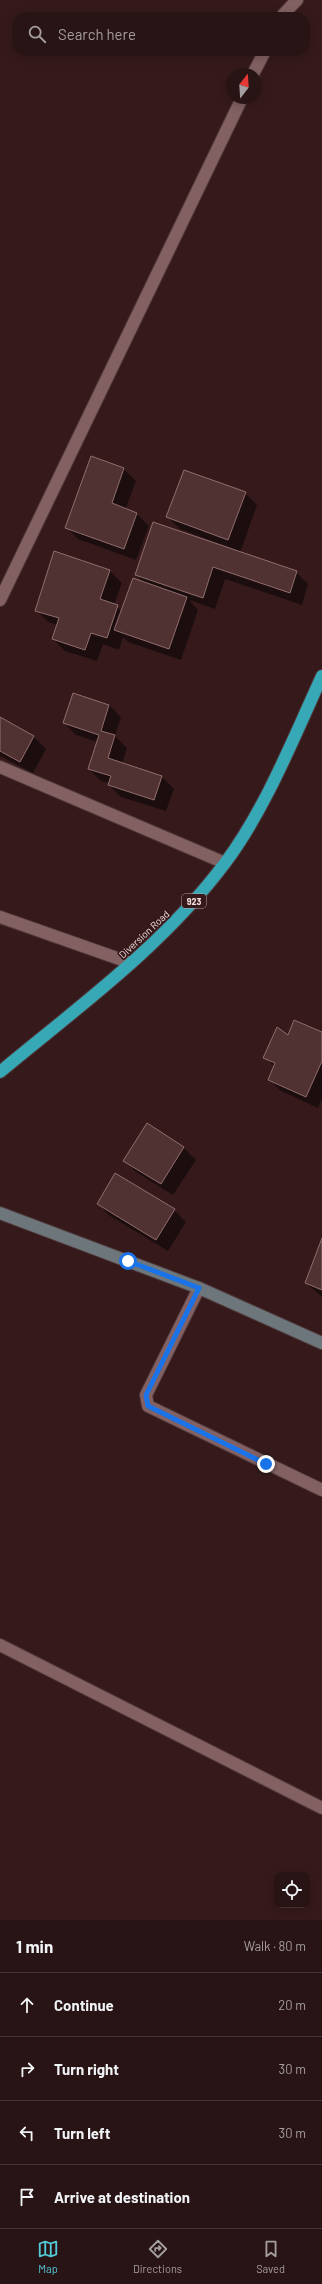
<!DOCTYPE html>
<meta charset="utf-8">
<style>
:root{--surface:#281414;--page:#342122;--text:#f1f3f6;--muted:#a59ea0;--line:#443334;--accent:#53cbda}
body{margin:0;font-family:Barlow,sans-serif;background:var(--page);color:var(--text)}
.controls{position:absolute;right:12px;bottom:12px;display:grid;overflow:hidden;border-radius:8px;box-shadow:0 2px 10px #0003}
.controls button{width:36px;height:36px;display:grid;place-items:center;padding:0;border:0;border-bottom:1px solid var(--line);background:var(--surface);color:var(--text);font:20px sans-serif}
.compass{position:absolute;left:226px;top:68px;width:36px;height:36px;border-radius:50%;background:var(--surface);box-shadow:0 2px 10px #0003;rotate:17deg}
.stop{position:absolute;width:12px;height:12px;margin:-9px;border:3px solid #1a73e8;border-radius:50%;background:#fff}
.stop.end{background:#1a73e8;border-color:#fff;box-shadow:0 1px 4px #0008}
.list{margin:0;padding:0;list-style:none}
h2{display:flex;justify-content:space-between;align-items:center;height:52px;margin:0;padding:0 16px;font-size:17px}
h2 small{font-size:13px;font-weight:400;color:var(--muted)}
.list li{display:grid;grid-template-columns:26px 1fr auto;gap:12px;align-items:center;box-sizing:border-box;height:64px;padding:0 16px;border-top:1px solid var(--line)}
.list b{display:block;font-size:15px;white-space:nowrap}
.list em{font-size:13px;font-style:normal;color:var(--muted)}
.icon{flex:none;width:22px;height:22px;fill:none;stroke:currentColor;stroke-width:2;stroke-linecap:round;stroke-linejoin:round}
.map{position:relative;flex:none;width:322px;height:1920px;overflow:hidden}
.search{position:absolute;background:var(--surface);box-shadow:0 2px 10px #0003;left:12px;right:12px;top:12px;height:44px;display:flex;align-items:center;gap:10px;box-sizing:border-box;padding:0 14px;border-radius:16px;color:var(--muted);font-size:15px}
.sheet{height:308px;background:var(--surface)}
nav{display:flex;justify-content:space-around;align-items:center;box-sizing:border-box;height:56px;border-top:1px solid var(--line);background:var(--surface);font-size:11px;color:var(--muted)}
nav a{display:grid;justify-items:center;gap:2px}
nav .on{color:var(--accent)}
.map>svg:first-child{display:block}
</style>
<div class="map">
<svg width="322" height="1920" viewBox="0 0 322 1920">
<rect width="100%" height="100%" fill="#361a1b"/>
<path fill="#0007" d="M92 458 124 469 136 481 125 510 137 514 149 526 136 560 78 539 66 527Z
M245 493 257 505 240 553 296 572 308 584 302 605 225 579 215 609 189 600 198 610 181 660 128 642 123 637 119 650 103 644 97 661 65 651 53 639 58 625 48 622 36 610 110 571 122 583 114 605 122 611 145 583 136 575 227 548 228 547 180 529 168 517Z
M109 705 121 717 115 736 127 748 122 764 162 777 174 789 166 811 121 797 109 785 110 783 101 781 89 769 98 742 76 735 64 723Z
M0 719 34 737 46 749 33 773 0 756Z
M322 1033V1099L318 1108 281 1091 269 1079 275 1067 265 1057 288 1037Z
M147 1125 184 1148 196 1160 173 1195 136 1172 124 1160Z
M98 1204 174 1210 186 1222 168 1251 110 1216Z
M322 1241V1297L306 1283Z"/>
<path fill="#513233" stroke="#906d6d" d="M91 456 124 468 112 503 137 513 124 549 65 528Z
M184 470 246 492 228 540 166 517Z
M153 522 297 571 290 593 213 567 203 598 135 575Z
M54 551 110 570 100 599 118 605 107 638 91 633 85 650 52 639 59 618 35 611Z
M133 578 187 597 169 649 114 630Z
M73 693 109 705 101 731 115 735 108 758 162 776 154 800 108 785 111 776 88 769 99 735 63 723Z
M0 717 34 736 20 762 0 751Z
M294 1020 322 1032V1061L306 1097 268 1080 275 1063 263 1058 277 1027 288 1035Z
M147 1123 184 1147 161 1184 123 1161Z
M115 1173 175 1209 156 1240 97 1204Z
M322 1238V1290L305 1283Z"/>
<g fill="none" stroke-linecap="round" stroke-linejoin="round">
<defs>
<path id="street" d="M281 17 297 0
M253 74 265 51
M0 600 242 98
M0 767 225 863
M0 917 131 963
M199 1288 146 1395 148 1406 322 1490
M0 1645 322 1808"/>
<path id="secondary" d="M0 1213 199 1288 322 1343"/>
<path id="highway" d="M0 1072C78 1007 163 946 225 863 265 810 294 737 322 676"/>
</defs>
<use href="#street" stroke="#4f383a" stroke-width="14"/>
<use href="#secondary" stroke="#4f383a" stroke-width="14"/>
<use href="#highway" stroke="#4f383a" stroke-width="14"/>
<use href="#street" stroke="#836162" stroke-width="12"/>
<use href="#secondary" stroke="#6c767b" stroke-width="12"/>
<use href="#highway" stroke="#36a8b6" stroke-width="12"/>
</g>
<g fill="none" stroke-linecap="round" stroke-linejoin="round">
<path stroke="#1a73e8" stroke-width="5" d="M128 1261 199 1288 146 1395 148 1406 266 1464"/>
</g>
<g text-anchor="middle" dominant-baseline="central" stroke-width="3.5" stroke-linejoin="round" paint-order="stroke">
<rect fill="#361a1b" stroke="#b9a2a3" stroke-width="1" x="182" y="894" width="24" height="14" rx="3"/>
<g font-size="9" font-weight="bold" fill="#f1dddd">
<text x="194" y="901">923</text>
</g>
<g font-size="10" fill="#f1dddd" stroke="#361a1b">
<text transform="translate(144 934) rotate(-43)">Diversion Road</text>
</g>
</g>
</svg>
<div class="controls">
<button><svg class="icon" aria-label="locate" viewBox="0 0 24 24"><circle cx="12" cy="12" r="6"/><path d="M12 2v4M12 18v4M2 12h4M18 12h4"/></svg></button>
</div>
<svg class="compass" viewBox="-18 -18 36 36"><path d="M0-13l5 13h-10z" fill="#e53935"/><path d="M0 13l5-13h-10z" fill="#a59ea0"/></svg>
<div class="stop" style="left:128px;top:1261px"></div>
<div class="stop end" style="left:266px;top:1464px"></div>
<div class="search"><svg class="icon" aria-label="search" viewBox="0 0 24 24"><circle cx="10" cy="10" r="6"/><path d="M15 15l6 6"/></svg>Search here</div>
</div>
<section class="sheet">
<h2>1 min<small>Walk · 80 m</small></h2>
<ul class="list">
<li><svg class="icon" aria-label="ahead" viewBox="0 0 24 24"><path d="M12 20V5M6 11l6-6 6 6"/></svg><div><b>Continue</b></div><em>20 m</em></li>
<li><svg class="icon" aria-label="right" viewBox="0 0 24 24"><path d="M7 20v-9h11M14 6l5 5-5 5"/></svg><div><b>Turn right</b></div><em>30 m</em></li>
<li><svg class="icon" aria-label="left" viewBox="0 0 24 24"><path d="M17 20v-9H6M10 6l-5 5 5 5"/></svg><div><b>Turn left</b></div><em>30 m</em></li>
<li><svg class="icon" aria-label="arrive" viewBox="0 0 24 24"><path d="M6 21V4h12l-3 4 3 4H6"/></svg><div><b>Arrive at destination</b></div></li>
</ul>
</section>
<nav>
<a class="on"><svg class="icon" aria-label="map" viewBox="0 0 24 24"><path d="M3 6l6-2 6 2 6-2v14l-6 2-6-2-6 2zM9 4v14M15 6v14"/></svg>Map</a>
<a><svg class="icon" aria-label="directions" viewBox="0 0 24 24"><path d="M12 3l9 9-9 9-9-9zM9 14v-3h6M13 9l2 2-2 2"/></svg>Directions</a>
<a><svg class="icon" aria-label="saved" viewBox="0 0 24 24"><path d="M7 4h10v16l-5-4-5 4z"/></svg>Saved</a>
</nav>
